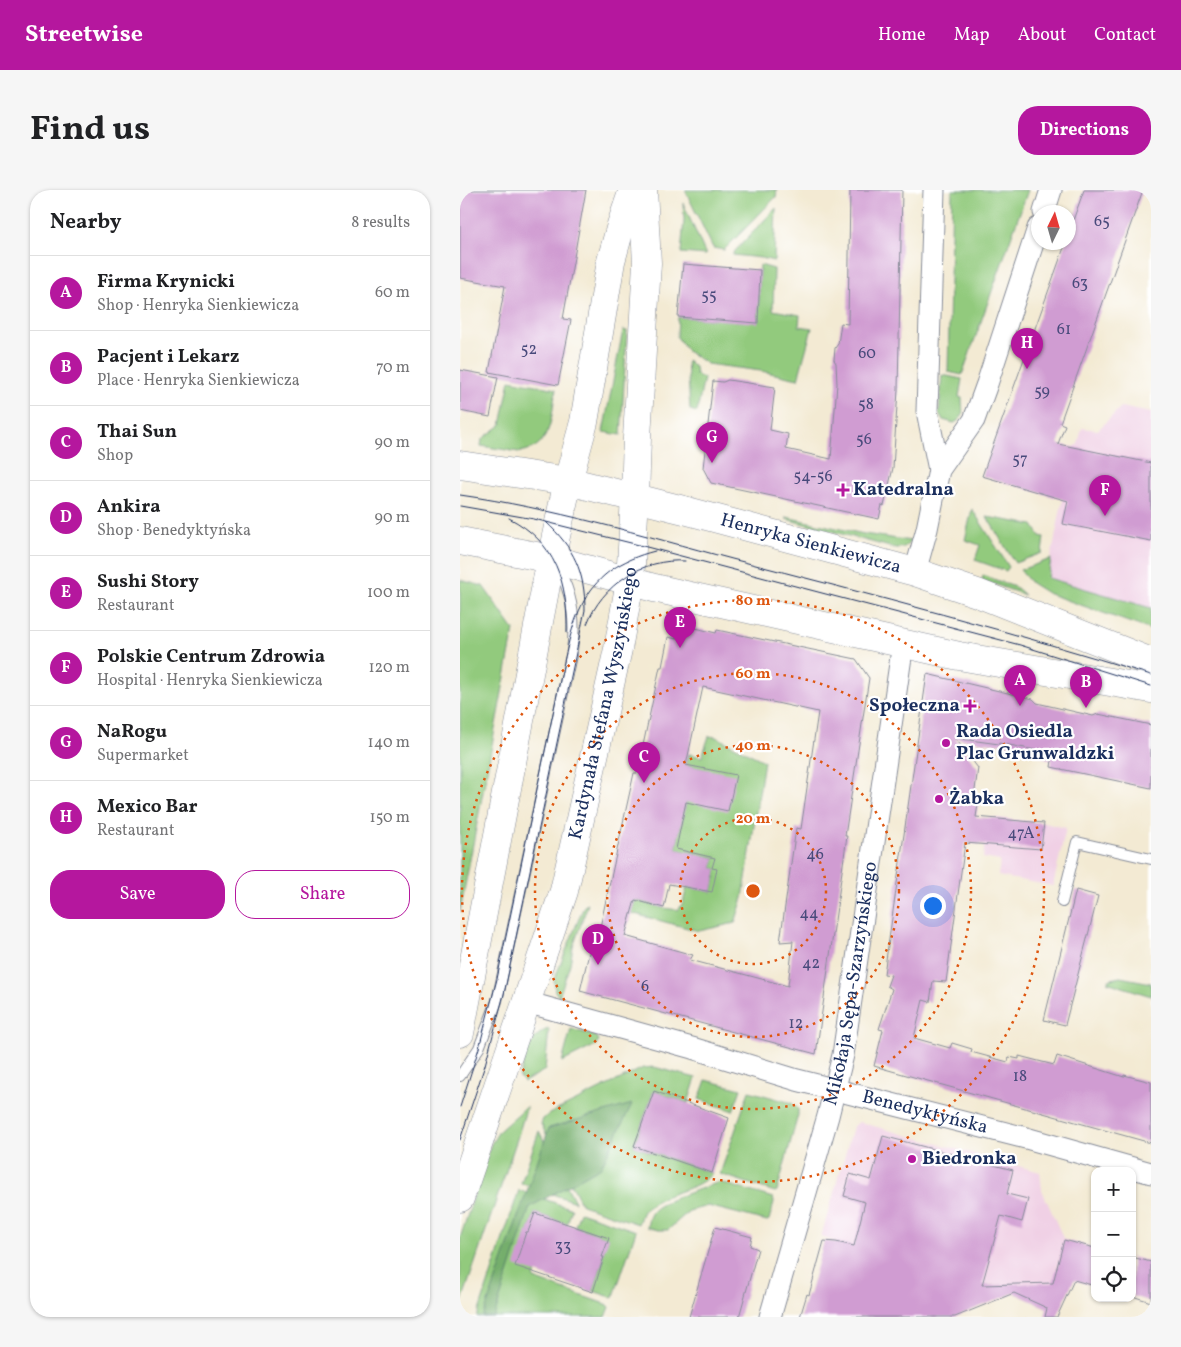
<!DOCTYPE html>
<meta charset="utf-8">
<style>
:root{--surface:#fff;--page:#f6f6f6;--text:#202124;--muted:#757577;--line:#e0e0e0;--accent:#b5179e}
body{margin:0;font-family:Vollkorn,serif;background:var(--page);color:var(--text)}
.controls{position:absolute;right:15px;bottom:15px;display:grid;overflow:hidden;border-radius:10px;box-shadow:0 1px 4px #0004}
.controls button{width:45px;height:45px;display:grid;place-items:center;padding:0;border:0;border-bottom:1px solid var(--line);background:var(--surface);color:var(--text);font:25px sans-serif}
.compass{position:absolute;left:571px;top:15px;width:45px;height:45px;border-radius:50%;background:var(--surface);box-shadow:0 1px 4px #0004;rotate:5deg}
.you{position:absolute;left:472px;top:715px;width:18px;height:18px;margin:-12px;border:4px solid #fff;border-radius:50%;background:#1a73e8;box-shadow:0 0 0 8px #1a73e833}
.badge{display:grid;place-items:center;width:32px;height:32px;border-radius:50%;background:var(--accent);color:#fff;font-size:16px;font-weight:700}
.pin{position:absolute;translate:-50% -41px;filter:drop-shadow(0 1px 2px #0008)}
.pin::after{content:'';position:absolute;top:26px;width:18px;height:15px;background:inherit;clip-path:polygon(0 0,100% 0,50% 100%)}
.list{margin:0;padding:0;list-style:none}
h2{display:flex;justify-content:space-between;align-items:center;height:65px;margin:0;padding:0 20px;font-size:21px}
h2 small{font-size:16px;font-weight:400;color:var(--muted)}
.list li{display:grid;grid-template-columns:32px 1fr auto;gap:15px;align-items:center;box-sizing:border-box;height:75px;padding:0 20px;border-top:1px solid var(--line)}
.list b{display:block;font-size:19px;white-space:nowrap}
.list p{margin:0;font-size:16px;white-space:nowrap;color:var(--muted)}
.list em{font-size:16px;font-style:normal;color:var(--muted)}
.actions{display:flex;gap:10px;padding:15px 20px}
.actions a{flex:1;padding:11px 0;border:1px solid var(--accent);border-radius:20px;text-align:center;font-size:18px;color:var(--accent)}
.actions .main{background:var(--accent);color:#fff}
.icon{flex:none;width:28px;height:28px;fill:none;stroke:currentColor;stroke-width:2;stroke-linecap:round;stroke-linejoin:round}
.map{position:relative;flex:none;width:691px;height:1127px;overflow:hidden;border-radius:20px}
header{display:flex;align-items:center;gap:30px;box-sizing:border-box;height:70px;padding:0 25px;background:var(--accent);color:#fff}
header strong{font-size:24px}
nav{display:flex;gap:28px;margin-inline-start:auto;font-size:18px}
.intro{display:flex;align-items:center;justify-content:space-between;box-sizing:border-box;height:120px;padding:0 30px}
h1{margin:0;font-size:35px}
.button{padding:12px 22px;border-radius:20px;background:var(--accent);color:#fff;font-size:18px;font-weight:700}
main{display:flex;gap:30px;padding:0 30px}
aside{flex:1;background:var(--surface);border-radius:20px;box-shadow:0 1px 4px #0004}
.map>svg:first-child{display:block}
</style>
<header>
<strong>Streetwise</strong>
<nav><a>Home</a><a>Map</a><a>About</a><a>Contact</a></nav>
</header>
<div class="intro"><h1>Find us</h1><a class="button">Directions</a></div>
<main>
<aside>
<h2>Nearby<small>8 results</small></h2>
<ul class="list">
<li><span class="badge">A</span><div><b>Firma Krynicki</b><p>Shop · Henryka Sienkiewicza</p></div><em>60 m</em></li>
<li><span class="badge">B</span><div><b>Pacjent i Lekarz</b><p>Place · Henryka Sienkiewicza</p></div><em>70 m</em></li>
<li><span class="badge">C</span><div><b>Thai Sun</b><p>Shop</p></div><em>90 m</em></li>
<li><span class="badge">D</span><div><b>Ankira</b><p>Shop · Benedyktyńska</p></div><em>90 m</em></li>
<li><span class="badge">E</span><div><b>Sushi Story</b><p>Restaurant</p></div><em>100 m</em></li>
<li><span class="badge">F</span><div><b>Polskie Centrum Zdrowia</b><p>Hospital · Henryka Sienkiewicza</p></div><em>120 m</em></li>
<li><span class="badge">G</span><div><b>NaRogu</b><p>Supermarket</p></div><em>140 m</em></li>
<li><span class="badge">H</span><div><b>Mexico Bar</b><p>Restaurant</p></div><em>150 m</em></li>
</ul>
<div class="actions"><a class="main">Save</a><a>Share</a></div>
</aside>
<div class="map">
<svg width="691" height="1127" viewBox="0 0 691 1127">
<rect width="100%" height="100%" fill="#fff"/>
<filter id="ink" filterUnits="userSpaceOnUse"><feTurbulence type="fractalNoise" baseFrequency=".02" numOctaves="2"/><feDisplacementMap in="SourceGraphic" scale="10" xChannelSelector="R" yChannelSelector="G"/><feConvolveMatrix kernelMatrix="1 2 1 2 8 2 1 2 1" color-interpolation-filters="sRGB"/></filter>
<filter id="wash" filterUnits="userSpaceOnUse"><feTurbulence type="fractalNoise" baseFrequency=".0096" numOctaves="4" result="noise"/><feDisplacementMap in="SourceGraphic" scale="20" xChannelSelector="R" yChannelSelector="G"/><feGaussianBlur stdDeviation="1.12" result="paint"/><feColorMatrix in="noise" values="0 0 0 0 0 0 0 0 0 0 0 0 0 0 0 0 0 1.4 0 .05"/><feComposite in="paint" operator="in"/></filter>
<g filter="url(#wash)">
<rect width="100%" height="100%" fill="#f3ead3"/>
<path fill="#f0d0e5" d="M661 217 691 223V418L587 388 613 258 618 254 622 238 638 240Z
M528 627 584 633 606 638 593 696 538 686 540 671 523 668Z
M399 932 580 982 582 1000 604 1050 596 1078 609 1082 601 1103 545 1094H527L484 1111 387 1055 361 1047 393 937Z"/>
<path fill="#92ca7d" stroke="#567c6e" d="M225 0H317L316 7 264 60 253 58Z
M492 0H568L502 185 488 182Z
M223 13 246 65 221 63 224 30Z
M316 18 314 71 301 68 273 65V63Z
M300 75 314 79 313 120 340 125 339 136 352 138 338 189 301 181 247 174 227 161 217 147 218 127 298 132Z
M163 140 167 141 161 245 143 242Z
M227 171 235 177 236 185 244 188 237 222 230 220Z
M482 185 502 189 499 207 502 208C502 219 506 228 494 233L483 230 479 223Z
M50 190 96 199C91 226 93 258 59 262L21 256 22 249 41 235Z
M512 319 549 377 546 381 515 370 520 355 505 350Z
M326 327 404 344 451 351C445 359 438 359 430 357L326 329Z
M527 327 573 335 580 346 584 347 582 363 555 373Z
M591 369 588 388 691 418V440L587 403 571 393 560 380Z
M523 385 557 398 565 405 522 390Z
M0 390 23 396 54 440 0 722Z
M249 546 256 547 304 571 283 708 275 733 239 741 171 723 175 710 204 718 218 720 223 713 227 697 252 702 257 679 252 678 255 668 216 659 226 612 275 586 226 575 229 564 242 567Z
M128 714 113 757 110 774 99 807 95 801 94 790 124 716Z
M660 787 691 793V806L647 792 651 789Z
M89 839 85 880 64 892 59 887C65 870 69 844 89 839Z
M111 839 136 846 139 850 136 855 102 872Z
M194 877 236 888 228 913 194 901 174 956 252 983C238 1002 202 1001 184 1020 181 1023 180 1030 178 1034L122 1015 81 934 83 929 89 924 183 878Z
M246 890 281 899 273 921 239 909Z
M289 901 332 913 338 919V925L317 1001 315 1002 260 984Z
M67 916 57 949 0 1117V1048L31 954 39 941Z
M79 941 115 1012 61 993Z
M259 992 313 1008 314 1012 309 1030 307 1031 248 1016 229 1021 208 1040H198L187 1037C188 1032 189 1026 192 1022 199 1011 245 998 259 992Z
M59 1000 112 1019 107 1034 75 1023 68 1043 76 1082 74 1089 148 1115 150 1117 146 1127H17Z
M120 1022 176 1041 154 1106 151 1107 133 1101 144 1068 142 1067 148 1048 115 1036Z"/>
<path fill="#75ae6c" stroke="#486e65" d="M172 914 141 977 70 1017 34 1127H23L89 938Z"/>
<g id="blocks">
<path fill="#d09cd2" fill-rule="evenodd" d="M0 0H126L103 129 111 130 98 195 29 182 45 96 0 88Z
M390 0H442L438 200 433 278 424 316 422 315 419 329 251 293 243 278 253 191 263 192 268 190 315 197 310 240 328 244 326 259 371 269 377 194 376 173 374 170 375 158 378 154 381 133 388 134Z
M624 0H683L600 233 605 235 598 254 691 273V351L603 334 608 311 522 286 606 52H608V44Z
M223 74 300 80 298 133 218 127Z
M0 180 38 187 30 227 0 221Z
M227 436 256 443 257 440 396 469 409 488 385 646H387L356 864 120 801 130 759 135 760 174 583H177L200 477H202L208 447 216 449 217 441 225 443ZM243 497 358 522 341 639 336 638 320 752 333 751 328 796 230 770 233 765 165 746 175 710 204 718 209 694 252 702 257 679 252 678 255 668 216 659 226 612 268 621 276 585 226 575Z
M467 484 573 509 577 513 633 526 638 524 691 535V598L591 577 592 570 579 566 575 560 539 553V554L495 548 518 578 514 607 519 608 516 627 584 633 581 659 505 653 486 792 473 791 470 812 463 810 454 848 490 858 492 853 512 859 511 862 548 872 549 867 559 869V866L594 875 597 866 664 887V885L691 892V953L414 876 423 840 419 839 432 799 427 796 431 785 424 784Z
M616 700 638 706 605 835 584 830Z
M194 901 269 928 252 983 174 956Z
M423 946 553 980 547 1004 568 1009 562 1032 541 1026 522 1095 593 1093 604 1050 635 1058V1096L614 1090 597 1127H585L587 1118 554 1103 495 1127H340L347 1104 349 1105 364 1051 376 1052 394 1056 405 1012 384 1006 390 984 411 990Z
M75 1023 149 1048 142 1067H144L133 1102 55 1076 66 1042H68Z
M255 1037 292 1047 290 1056 298 1059 279 1127H229Z
M672 1067 691 1072V1112L672 1106Z"/>
</g>
</g>
<g filter="url(#ink)">
<use href="#blocks" fill-opacity="0" stroke="#878c98" stroke-width="1"/>
<g fill="none" stroke-linecap="round" stroke-linejoin="round">
<defs>
<path id="lane" d="M602 712 617 652 691 669
M0 886 19 858 37 811 112 461C116 431 113 402 96 376"/>
<g id="street">
<path d="M474 0 467 221 479 280"/>
<path d="M584 22 591 0"/>
<path d="M455 382 467 339 479 280 514 230 527 194 578 38"/>
<path id="s1" d="M66 812 232 858 337 890 566 948 691 983"/>
<path id="s2" d="M310 1127 368 926 383 865 443 453"/>
</g>
<g id="secondary">
<path id="s3" d="M0 275 108 291 224 320 455 382 517 403 691 472"/>
<path d="M0 351 91 369 194 398 499 466 691 499"/>
<path d="M0 843 91 369 108 291 124 232 151 71 161 35 173 0"/>
<path id="s4" d="M0 1008 104 701 158 459 170 391 175 308 177 248 187 73 183 0"/>
</g>
</defs>
<use href="#lane" stroke="#878c98" stroke-width="12"/>
<use href="#street" stroke="#878c98" stroke-width="23"/>
<use href="#secondary" stroke="#878c98" stroke-width="29"/>
<use href="#lane" stroke="#fff" stroke-width="10"/>
<use href="#street" stroke="#fff" stroke-width="21"/>
<use href="#secondary" stroke="#fff" stroke-width="28"/>
<path stroke="#1b2f5e" stroke-width="1" d="M0 305C92 318 182 345 272 369 413 405 553 442 691 485
M0 316 74 329 179 355 560 455 691 496
M49 328C96 352 108 393 107 443
M127 434C142 395 182 368 225 371
M0 917 19 858 37 789 100 490C114 425 123 379 195 361
M0 950 25 875 44 804 125 420C125 382 114 358 86 332"/>
</g>
</g>
<g fill="none" stroke="#de5710" stroke-width="2.5" stroke-dasharray="2.5 5">
<circle cx="293" cy="701" r="73"/>
<circle cx="293" cy="701" r="146"/>
<circle cx="293" cy="701" r="218"/>
<circle cx="293" cy="701" r="291"/>
</g>
<g fill="#b5179e" stroke="#fff" stroke-width="2">
<path d="M380.5 292.5h5v5h5v5h-5v5h-5v-5h-5v-5h5z"/>
<path d="M507.5 508.5h5v5h5v5h-5v5h-5v-5h-5v-5h5z"/>
<circle cx="486" cy="553" r="5"/>
<circle cx="479" cy="609" r="5"/>
<circle cx="452" cy="969" r="5"/>
</g>
<g text-anchor="middle" dominant-baseline="central" stroke-width="4.5" stroke-linejoin="round" paint-order="stroke">
<g font-size="16" fill="#484a7b">
<text x="642" y="32">65</text>
<text x="620" y="94">63</text>
<text x="249" y="106">55</text>
<text x="604" y="140">61</text>
<text x="69" y="160">52</text>
<text x="407" y="164">60</text>
<text x="582" y="202">59</text>
<text x="406" y="215">58</text>
<text x="404" y="250">56</text>
<text x="560" y="270">57</text>
<text x="353" y="287">54-56</text>
<text x="561" y="644">47A</text>
<text x="355" y="665">46</text>
<text x="349" y="724">44</text>
<text x="351" y="774">42</text>
<text x="185" y="797">6</text>
<text x="336" y="834">12</text>
<text x="560" y="887">18</text>
<text x="103" y="1057">33</text>
</g>
<g font-size="19" font-weight="bold" fill="#1b2f5e" stroke="#fff" text-anchor="start">
<text x="393" y="300">Katedralna</text>
<text x="500" y="516" text-anchor="end">Społeczna</text>
<text x="496" y="542">Rada Osiedla<tspan x="496" dy="22">Plac Grunwaldzki</tspan></text>
<text x="489" y="609">Żabka</text>
<text x="462" y="969">Biedronka</text>
</g>
<g font-size="19" fill="#1b2f5e" stroke="#fff">
<text stroke="none"><textPath href="#s3" startOffset="360">Henryka Sienkiewicza</textPath></text>
<text stroke="none"><textPath href="#s4" startOffset="516">Kardynała Stefana Wyszyńskiego</textPath></text>
<text stroke="none"><textPath href="#s2" startOffset="344">Mikołaja Sępa-Szarzyńskiego</textPath></text>
<text stroke="none"><textPath href="#s1" startOffset="414">Benedyktyńska</textPath></text>
</g>
</g>
<circle cx="293" cy="701" r="8" fill="#de5710" stroke="#fff" stroke-width="2.5"/>
<g font-size="15" text-anchor="middle" font-weight="bold" fill="#de5710" stroke="#fff" stroke-width="4.5" stroke-linejoin="round" paint-order="stroke">
<text x="293" y="415">80 m</text>
<text x="293" y="488">60 m</text>
<text x="293" y="560">40 m</text>
<text x="293" y="633">20 m</text>
</g>
</svg>
<div class="controls">
<button>+</button>
<button>−</button>
<button><svg class="icon" aria-label="locate" viewBox="0 0 24 24"><circle cx="12" cy="12" r="6"/><path d="M12 2v4M12 18v4M2 12h4M18 12h4"/></svg></button>
</div>
<svg class="compass" viewBox="-18 -18 36 36"><path d="M0-13l5 13h-10z" fill="#e53935"/><path d="M0 13l5-13h-10z" fill="#757577"/></svg>
<div class="you"></div>
<div class="pin badge" style="left:560px;top:516px">A</div>
<div class="pin badge" style="left:626px;top:518px">B</div>
<div class="pin badge" style="left:184px;top:593px">C</div>
<div class="pin badge" style="left:138px;top:775px">D</div>
<div class="pin badge" style="left:220px;top:458px">E</div>
<div class="pin badge" style="left:645px;top:326px">F</div>
<div class="pin badge" style="left:252px;top:273px">G</div>
<div class="pin badge" style="left:567px;top:179px">H</div>
</div>
</main>
